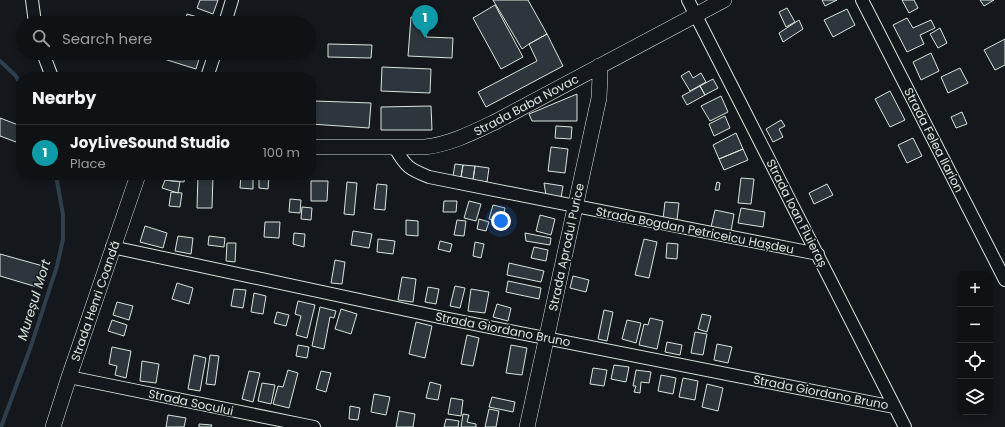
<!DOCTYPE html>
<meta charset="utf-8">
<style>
:root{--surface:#0f1215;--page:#1d2022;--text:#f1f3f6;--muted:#9b9ea0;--line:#2f3234;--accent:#0f766e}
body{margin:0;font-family:Poppins,sans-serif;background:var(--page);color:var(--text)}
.controls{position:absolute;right:12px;bottom:12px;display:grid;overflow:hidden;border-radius:8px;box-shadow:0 2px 6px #0003}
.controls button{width:36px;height:36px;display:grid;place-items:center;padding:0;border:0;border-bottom:1px solid var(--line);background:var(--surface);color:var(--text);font:20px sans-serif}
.you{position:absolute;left:501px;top:221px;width:14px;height:14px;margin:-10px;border:3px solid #fff;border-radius:50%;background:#1a73e8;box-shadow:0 0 0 6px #1a73e833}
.badge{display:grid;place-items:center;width:26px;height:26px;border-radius:50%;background:var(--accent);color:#fff;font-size:13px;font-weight:700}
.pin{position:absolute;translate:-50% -33px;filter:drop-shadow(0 1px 2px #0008)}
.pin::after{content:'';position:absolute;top:21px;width:14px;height:12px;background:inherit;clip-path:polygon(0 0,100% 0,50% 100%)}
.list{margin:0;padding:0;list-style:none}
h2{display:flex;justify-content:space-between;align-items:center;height:52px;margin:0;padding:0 16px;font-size:17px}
h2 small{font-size:13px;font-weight:400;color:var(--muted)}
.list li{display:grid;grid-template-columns:26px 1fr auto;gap:12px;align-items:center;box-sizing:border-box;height:56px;padding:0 16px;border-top:1px solid var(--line)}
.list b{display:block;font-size:15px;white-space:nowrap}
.list p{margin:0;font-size:13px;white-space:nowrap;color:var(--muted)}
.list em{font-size:13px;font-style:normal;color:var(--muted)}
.icon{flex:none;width:22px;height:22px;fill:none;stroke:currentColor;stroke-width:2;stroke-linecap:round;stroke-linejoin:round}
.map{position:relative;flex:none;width:1005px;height:427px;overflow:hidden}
.search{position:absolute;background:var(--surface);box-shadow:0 2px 6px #0003;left:16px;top:16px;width:300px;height:44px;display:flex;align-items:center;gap:10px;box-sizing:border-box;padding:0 14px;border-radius:22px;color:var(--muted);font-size:15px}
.panel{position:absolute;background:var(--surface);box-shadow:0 2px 6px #0003;left:16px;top:72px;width:300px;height:108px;border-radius:16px}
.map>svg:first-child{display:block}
</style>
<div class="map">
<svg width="1005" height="427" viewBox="0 0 1005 427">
<rect width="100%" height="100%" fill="#14181c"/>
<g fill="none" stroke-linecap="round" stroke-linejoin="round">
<path stroke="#2f3f4d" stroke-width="4" d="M0 61 15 75 21 84
M1 427 31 346 57 266 63 239V215L56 175"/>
</g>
<path fill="#2c363c" stroke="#d8e6dc" d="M200 0H218L213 14 197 8Z
M493 0H528L547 34 529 44 522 49Z
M822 0H837L825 6Z
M902 0H914L918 8 909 13Z
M980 0H994L984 6Z
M495 5 523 57 501 69 473 18Z
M787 8 795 22 786 27 779 12Z
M847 9 855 25 833 37 824 20Z
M187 14 208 20 207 23H185Z
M411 17 427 18 426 37 453 38 452 58 408 56Z
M907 18 913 28 931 20 935 28 920 35 924 44 907 52 893 25Z
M799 20 803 29 783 42 779 33Z
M940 28 947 43 938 48 930 34Z
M547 34 563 66 486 107 478 92 537 61 529 44Z
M1005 39V65L995 70 984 50Z
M328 44 372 45 371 58 328 57Z
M166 53 188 59 189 53H201L196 69 164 59Z
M931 53 939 71 921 80 913 62Z
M382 67 431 69 430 93 381 91Z
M960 68 968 83 948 93 941 77Z
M689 71 693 78 701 73 706 82 690 91 681 76Z
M138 74V77H117V76Z
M713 79 718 88 705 95 700 86Z
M700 86 705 95 687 105 682 96Z
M890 91 905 120 890 127 875 99Z
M577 94V121H532L529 114Z
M721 96 728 112 710 121 701 106Z
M315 101 371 103 369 128 311 124V112Z
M431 106 432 130H381V107Z
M962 112 967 124 956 128 951 117Z
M725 116 730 128 714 136 709 124Z
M0 118 21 126V130L16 142 0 136Z
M781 120 785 126 779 129 783 137 773 142 766 129Z
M556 126 572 127 571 139 555 138Z
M736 133 743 149 719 159 713 145Z
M913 138 922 156 907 163 898 145Z
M551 147 568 149 565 173 548 171Z
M743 149 748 160 724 170 719 159Z
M455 164 463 165 461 177 453 176Z
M463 165 475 166 473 180 461 177Z
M475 166 489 168 487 182 473 180Z
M166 175H185L184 182 165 180Z
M198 175H213L212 208H197Z
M241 175 253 176V189L240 188Z
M259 177H269L268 189 259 188Z
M741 178 754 179 751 204 738 203Z
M165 180 180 182 178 193 162 188Z
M311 181H328L327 201H311Z
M347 182 357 183 354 215 344 214Z
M717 182 720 183 719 190H715Z
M544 183 563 186 561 198 546 195Z
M377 184 387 185 385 210 374 209Z
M827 184 833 195 814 204 809 193Z
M171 192 182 193 180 207 169 206Z
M290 199 301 200 300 213 289 212Z
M444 201H457L456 212H443Z
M469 201 481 204 476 221 464 218Z
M665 202 679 203 677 220 663 219Z
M493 205 505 208 502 222 489 219Z
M302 207 312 208 311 220 301 219Z
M741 208 765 212 763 227 738 223Z
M715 210 734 214 731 231 711 227Z
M540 215 555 219 551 235 536 231Z
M479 219 489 222 486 231 477 229Z
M406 220 418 221V236L406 235Z
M457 220 466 221 464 236 454 235Z
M265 222H280L279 238 264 237Z
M145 226 167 233 163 248 140 242Z
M353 231 372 234 369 248 351 245Z
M294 233 305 234 304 247 293 244Z
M525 233 551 238 550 245 526 241Z
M178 236 193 238 191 254 175 251Z
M209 236 225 238 224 247 208 245Z
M378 239 395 241 393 254 377 252Z
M644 239 657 242 649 278 635 275Z
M440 241 452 244 450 252 438 249Z
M475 242 484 244 481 258 473 256Z
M227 243H236L235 262 226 261Z
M667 243 678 244 677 259 666 258Z
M534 247 548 250 546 261 531 258Z
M0 254 43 266 37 287 0 276Z
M335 260 345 262 342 284 331 283Z
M509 263 544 271 541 282 507 275Z
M573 276 589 280 586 292 570 288Z
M402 277 416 279 413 302 398 300Z
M508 281 541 288 539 299 506 292Z
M177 283 193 288 189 304 172 299Z
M455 286 465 288 460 308 450 306Z
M428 287 439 289 436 304 425 302Z
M234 289 246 290 243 308 231 306Z
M471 289 489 292 485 313 468 311Z
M254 293 266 296 263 314 251 312Z
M298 301 315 305 307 338 296 335 301 316 295 314Z
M117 302 133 306 129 320 113 315Z
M497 304 511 308 508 321 493 317Z
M320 307 336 311 334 318 330 317 324 349 312 346Z
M341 309 357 314 351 334 335 329Z
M604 310 613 312 607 341 598 339Z
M277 312 289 315 286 326 274 323Z
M702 314 711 316 707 332 698 329Z
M650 318 663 321 657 349 639 345 644 324 648 325Z
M112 320 127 325 124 336 108 331Z
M627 320 641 323 636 343 622 339Z
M416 322 432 326 425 358 409 354Z
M695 332 707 334 703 355 691 353Z
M467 335 479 338 473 366 461 364Z
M667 342 682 345 680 355 665 352Z
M717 344 732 347 728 363 714 360Z
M298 345 309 347 307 358 296 356Z
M511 345 527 348 522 375 506 373Z
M112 347 131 351 126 378 115 375 117 366 109 364Z
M194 355 206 358 200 391 188 389Z
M210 355 219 356 215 385 206 384Z
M142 361 159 364 156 383 140 381Z
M614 365 629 367 626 382 611 379Z
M593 368 607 370 604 386 590 384Z
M288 370 298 373 289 408 273 404 278 386 283 387Z
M636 370 651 372 649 383 641 382 640 393 634 392 636 386H633Z
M249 371 260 373 253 402 242 399Z
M321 371 331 373 326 392 316 389Z
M661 375 676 378 673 394 658 391Z
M683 378 698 381 695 400 679 397Z
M430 382 441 385 438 400 426 398Z
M262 383 275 385 271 404 258 401Z
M707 384 723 388 718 411 702 407Z
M374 394 390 397 386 415 371 412Z
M492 397 515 402 513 412 489 407Z
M451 398 463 400 461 416 448 414Z
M350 406 360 408 358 420 349 419Z
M489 409 499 411 496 427H485Z
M399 411 415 414 413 427H396Z
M463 414 469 415 467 422 476 424V427H461Z
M168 415 186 418 184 427H166Z
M446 419 459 421 458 427H444Z
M199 424 212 425 211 427H199Z"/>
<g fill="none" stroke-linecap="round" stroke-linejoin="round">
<defs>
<path id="minor" d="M32 0 35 23
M688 0 905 427
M862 0 1005 280
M225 23 232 0
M43 53 52 77
M207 77 215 53
M395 148C406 167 409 169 429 177L818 254
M112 247 439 317 894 407
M69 377 314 427"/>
<path id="tertiary" d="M311 147H425C450 144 472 133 495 122L724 0
M53 427 69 377 138 175
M527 427 599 98 600 76 599 66"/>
</defs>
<use href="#minor" stroke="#d8e6dc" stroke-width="14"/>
<use href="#tertiary" stroke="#d8e6dc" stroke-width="16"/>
<use href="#minor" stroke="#14181c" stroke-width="12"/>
<use href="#tertiary" stroke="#14181c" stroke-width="15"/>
</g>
<g text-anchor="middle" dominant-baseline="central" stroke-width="3" stroke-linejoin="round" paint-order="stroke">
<g font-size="12" fill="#d8e6dc" stroke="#14181c">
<text transform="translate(526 105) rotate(-28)">Strada Baba Novac</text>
<text transform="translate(934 140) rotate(63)">Strada Felea Ilarion</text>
<text transform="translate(797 213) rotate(63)">Strada Ioan Fluieraș</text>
<text transform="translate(695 230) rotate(11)">Strada Bogdan Petriceicu Hașdeu</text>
<text transform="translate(566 247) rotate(-78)">Strada Aprodul Purice</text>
<text transform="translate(95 301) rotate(-71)">Strada Henri Coandă</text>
<text transform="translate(503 329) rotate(11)">Strada Giordano Bruno</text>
<text transform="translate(821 392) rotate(11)">Strada Giordano Bruno</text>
<text transform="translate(191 402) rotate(12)">Strada Socului</text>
</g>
<g font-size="13" font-style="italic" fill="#d8e6dc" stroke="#14181c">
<text transform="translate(34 300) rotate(-73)">Mureșul Mort</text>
</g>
</g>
</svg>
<div class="controls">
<button>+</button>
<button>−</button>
<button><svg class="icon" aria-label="locate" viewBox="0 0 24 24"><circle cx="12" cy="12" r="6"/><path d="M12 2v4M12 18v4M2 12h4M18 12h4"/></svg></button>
<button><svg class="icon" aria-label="layers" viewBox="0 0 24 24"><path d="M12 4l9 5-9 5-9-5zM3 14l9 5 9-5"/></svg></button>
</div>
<div class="you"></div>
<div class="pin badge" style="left:425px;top:38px;background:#0f9aa8">1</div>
<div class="search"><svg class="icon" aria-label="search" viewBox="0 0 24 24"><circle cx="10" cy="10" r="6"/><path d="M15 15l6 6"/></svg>Search here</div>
<section class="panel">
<h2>Nearby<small></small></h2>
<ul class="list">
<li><span class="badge" style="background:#0f9aa8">1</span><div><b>JoyLiveSound Studio</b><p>Place</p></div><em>100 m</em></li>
</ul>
</section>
</div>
